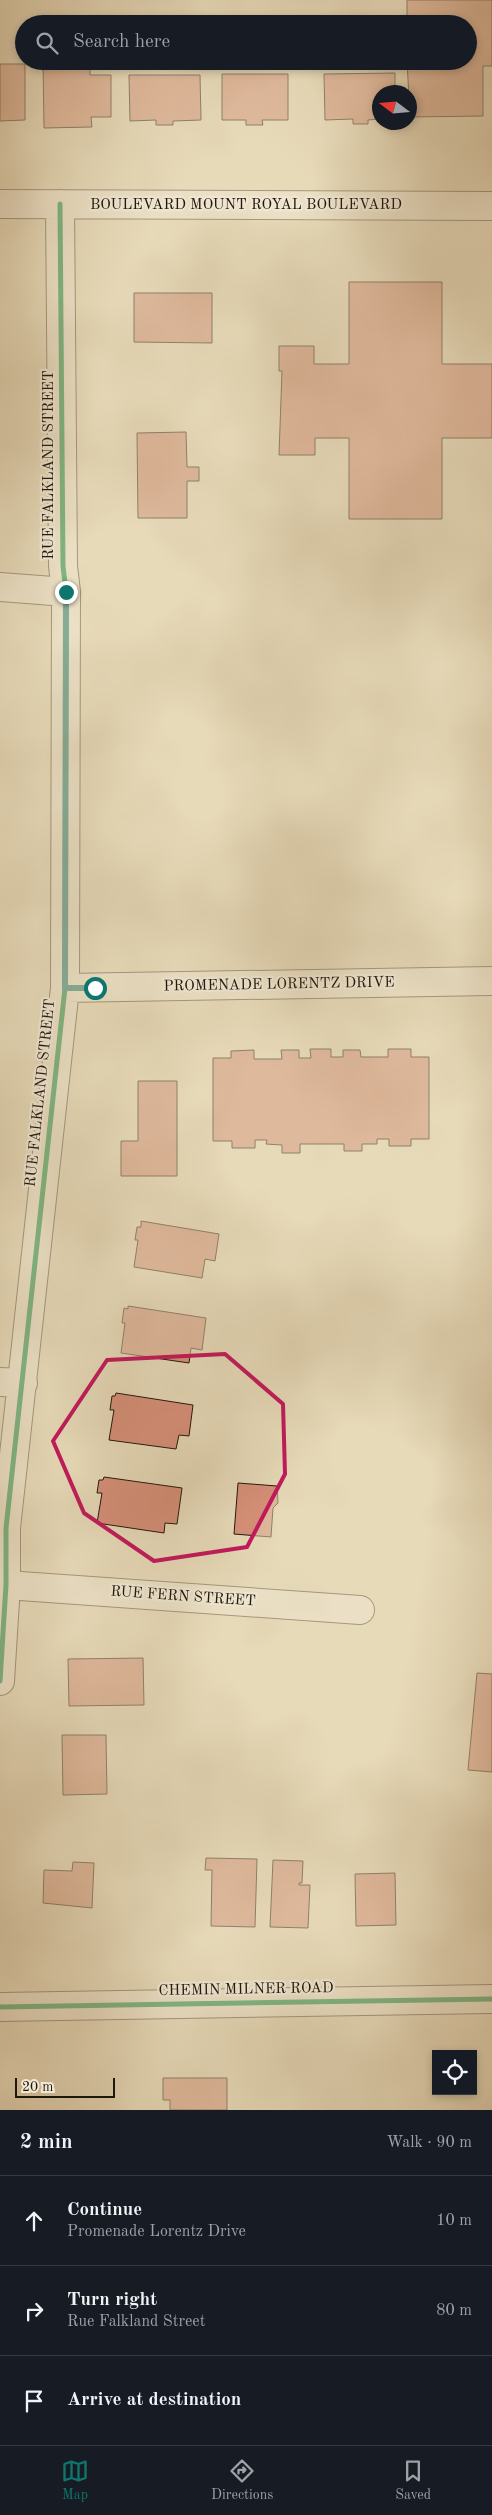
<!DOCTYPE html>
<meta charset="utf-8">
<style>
:root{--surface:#171b24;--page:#20242c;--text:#f1f3f6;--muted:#9ea1a6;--line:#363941;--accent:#0f766e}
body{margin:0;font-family:"Old Standard TT",serif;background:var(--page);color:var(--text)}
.controls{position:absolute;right:15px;bottom:15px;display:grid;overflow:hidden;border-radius:0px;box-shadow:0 2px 8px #0003}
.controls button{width:45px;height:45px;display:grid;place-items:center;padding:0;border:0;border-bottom:1px solid var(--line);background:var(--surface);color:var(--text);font:25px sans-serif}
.compass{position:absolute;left:372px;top:85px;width:45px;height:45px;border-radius:50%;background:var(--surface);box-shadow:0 2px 8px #0003;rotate:286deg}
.scale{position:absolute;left:15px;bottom:12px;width:100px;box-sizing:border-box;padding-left:5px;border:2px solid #20160b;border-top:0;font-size:14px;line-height:18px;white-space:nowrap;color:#20160b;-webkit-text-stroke:4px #efe7d2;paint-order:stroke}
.stop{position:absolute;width:15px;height:15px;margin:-11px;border:4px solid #0f766e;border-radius:50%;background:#fff}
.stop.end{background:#0f766e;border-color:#fff;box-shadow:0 1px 5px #0008}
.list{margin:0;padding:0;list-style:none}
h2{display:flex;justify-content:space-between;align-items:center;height:65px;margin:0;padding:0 20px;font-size:21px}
h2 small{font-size:16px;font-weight:400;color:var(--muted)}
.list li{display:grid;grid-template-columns:32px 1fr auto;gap:15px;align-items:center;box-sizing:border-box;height:90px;padding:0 20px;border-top:1px solid var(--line)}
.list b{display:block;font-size:19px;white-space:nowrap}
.list p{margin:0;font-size:16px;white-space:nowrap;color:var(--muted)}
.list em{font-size:16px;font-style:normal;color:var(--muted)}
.icon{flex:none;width:28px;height:28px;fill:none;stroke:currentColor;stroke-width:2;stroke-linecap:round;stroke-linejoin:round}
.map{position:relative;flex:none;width:492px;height:2110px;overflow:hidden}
.search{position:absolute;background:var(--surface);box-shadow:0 2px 8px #0003;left:15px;right:15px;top:15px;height:55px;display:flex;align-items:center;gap:12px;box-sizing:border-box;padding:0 18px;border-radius:28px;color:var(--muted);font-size:19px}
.sheet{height:335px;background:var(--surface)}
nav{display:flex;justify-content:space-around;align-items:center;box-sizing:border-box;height:70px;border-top:1px solid var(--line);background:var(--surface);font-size:14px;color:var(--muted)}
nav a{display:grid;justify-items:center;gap:2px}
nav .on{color:var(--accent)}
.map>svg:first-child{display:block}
</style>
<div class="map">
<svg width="492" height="2110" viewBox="0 0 492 2110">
<rect width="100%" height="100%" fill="#e7dab9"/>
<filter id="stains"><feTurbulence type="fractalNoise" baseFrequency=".004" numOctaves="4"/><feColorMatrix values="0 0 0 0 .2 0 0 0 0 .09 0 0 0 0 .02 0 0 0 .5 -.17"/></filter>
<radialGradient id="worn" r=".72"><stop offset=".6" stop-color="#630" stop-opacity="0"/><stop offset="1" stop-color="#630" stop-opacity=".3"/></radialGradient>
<path fill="#d69079" stroke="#20160b" d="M407 0H492V66H483V116L410 117 407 61H468V24H407Z
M43 61H90V75H111V117H91L92 127 44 128Z
M0 64H25V120L0 121Z
M395 73V92H380V119L368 120V124H353V119L325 120 324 74Z
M222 74H288V120H262L263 125H246V120H222Z
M129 75H200L201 120 173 121V125H156V120L130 121Z
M349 282H442V364H492V438H442V519H349V438H315V455H279L282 371H279V346H314V364H349Z
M134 293H212V343L134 342Z
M186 432 187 467H199V481H187V518H138L137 433Z
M310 1049H331V1057H343V1050H360L361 1057H388V1049H411V1057H429V1139H411V1146H389V1139H377V1144H362V1151H344V1144H300V1153H282V1145L266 1144 267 1140H255V1148H232V1141H213V1058H231V1051L254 1050V1059H282L281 1050H299V1058H311Z
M138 1081H177V1176H121V1141H138Z
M141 1221 219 1234 215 1261 205 1259 202 1278 134 1267 138 1240H135L137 1227H141Z
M128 1306 206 1318 202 1350 191 1348 189 1363 121 1353 125 1323H122L124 1308 128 1309Z
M116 1393 193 1405 189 1436 179 1435 176 1449 109 1440 114 1410H110L112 1396H115Z
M104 1477 182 1488 177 1524 165 1523 164 1533 97 1523 102 1493H97L99 1480H103Z
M238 1483 277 1486 278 1503 273 1508 271 1537 234 1534Z
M143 1658 144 1705 69 1706 68 1659Z
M477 1673 492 1674V1772L468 1770Z
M62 1735H106L107 1794 63 1795Z
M206 1858 257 1859 255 1927 211 1926 212 1870H205Z
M273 1860 303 1861 302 1883H299V1885H310L308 1928 270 1927Z
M73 1862 94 1863 92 1908 43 1903 44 1870 72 1871Z
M395 1873 396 1925 356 1926 355 1874Z
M163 2078H227V2110H170V2100H163Z"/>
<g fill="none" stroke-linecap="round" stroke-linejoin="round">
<defs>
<path id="minor" d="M0 204 492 206
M0 587 66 592
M65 988 492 981
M0 1382 23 1383
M6 1585 360 1610
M0 1681 6 1585V1528L65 988 66 592 63 566 60 204"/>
<path id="tertiary" d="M0 2007 492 1999"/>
</defs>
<use href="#minor" stroke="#524736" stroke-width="30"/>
<use href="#tertiary" stroke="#524736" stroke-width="30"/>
<use href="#minor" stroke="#efe7d2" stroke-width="28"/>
<use href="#tertiary" stroke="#efe7d2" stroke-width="28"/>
<defs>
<path id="cycleway" d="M0 1681 6 1585V1528L65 988 66 592 63 566 60 204
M0 2007 492 1999"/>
</defs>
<use href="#cycleway" stroke="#efe7d2" stroke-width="8"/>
<use href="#cycleway" stroke="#00873e" stroke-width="5"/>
</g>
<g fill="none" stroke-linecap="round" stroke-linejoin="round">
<path stroke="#0f766e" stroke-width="6" d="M66 592 65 988H95"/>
</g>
<path d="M0 0H492V2110H0ZM225 1354 283 1404 285 1474 247 1547 154 1561 84 1513 53 1441 107 1360Z" fill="#e7dab9" fill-opacity=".55" fill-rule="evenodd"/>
<path fill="none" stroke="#c2185b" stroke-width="4" stroke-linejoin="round" d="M225 1354 283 1404 285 1474 247 1547 154 1561 84 1513 53 1441 107 1360Z"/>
<g text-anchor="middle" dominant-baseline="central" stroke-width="4.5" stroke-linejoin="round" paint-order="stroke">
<g font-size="15" fill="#20160b" stroke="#efe7d2">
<text x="246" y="205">BOULEVARD MOUNT ROYAL BOULEVARD</text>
<text transform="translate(49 465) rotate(-90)">RUE FALKLAND STREET</text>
<text transform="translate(279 985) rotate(-1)">PROMENADE LORENTZ DRIVE</text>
<text transform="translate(41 1093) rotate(-84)">RUE FALKLAND STREET</text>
<text transform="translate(183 1597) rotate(4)">RUE FERN STREET</text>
<text transform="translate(246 1990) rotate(-1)">CHEMIN MILNER ROAD</text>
</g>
</g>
<rect width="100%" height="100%" filter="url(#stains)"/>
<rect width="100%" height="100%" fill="url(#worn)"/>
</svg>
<div class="controls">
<button><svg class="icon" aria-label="locate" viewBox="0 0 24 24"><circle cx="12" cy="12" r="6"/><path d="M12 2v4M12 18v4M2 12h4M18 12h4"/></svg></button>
</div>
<svg class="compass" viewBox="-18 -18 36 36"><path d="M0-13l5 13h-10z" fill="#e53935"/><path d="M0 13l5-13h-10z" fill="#9ea1a6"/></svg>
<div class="scale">20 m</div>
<div class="stop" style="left:95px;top:988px"></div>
<div class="stop end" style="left:66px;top:592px"></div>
<div class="search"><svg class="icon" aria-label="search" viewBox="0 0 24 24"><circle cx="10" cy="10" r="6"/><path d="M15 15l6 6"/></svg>Search here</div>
</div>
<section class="sheet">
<h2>2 min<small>Walk · 90 m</small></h2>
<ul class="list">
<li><svg class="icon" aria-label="ahead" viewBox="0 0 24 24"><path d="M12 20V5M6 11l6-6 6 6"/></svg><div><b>Continue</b><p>Promenade Lorentz Drive</p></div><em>10 m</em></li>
<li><svg class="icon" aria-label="right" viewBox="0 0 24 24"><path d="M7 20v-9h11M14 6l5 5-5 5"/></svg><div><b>Turn right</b><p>Rue Falkland Street</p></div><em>80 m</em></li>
<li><svg class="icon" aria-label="arrive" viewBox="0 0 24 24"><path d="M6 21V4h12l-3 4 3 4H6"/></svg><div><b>Arrive at destination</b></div></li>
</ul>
</section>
<nav>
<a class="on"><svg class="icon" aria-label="map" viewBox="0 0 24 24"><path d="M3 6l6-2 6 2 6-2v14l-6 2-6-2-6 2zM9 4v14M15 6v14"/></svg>Map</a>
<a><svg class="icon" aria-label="directions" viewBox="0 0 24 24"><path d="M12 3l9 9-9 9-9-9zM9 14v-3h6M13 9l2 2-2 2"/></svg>Directions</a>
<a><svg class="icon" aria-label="saved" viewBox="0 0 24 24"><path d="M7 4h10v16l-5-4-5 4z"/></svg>Saved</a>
</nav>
